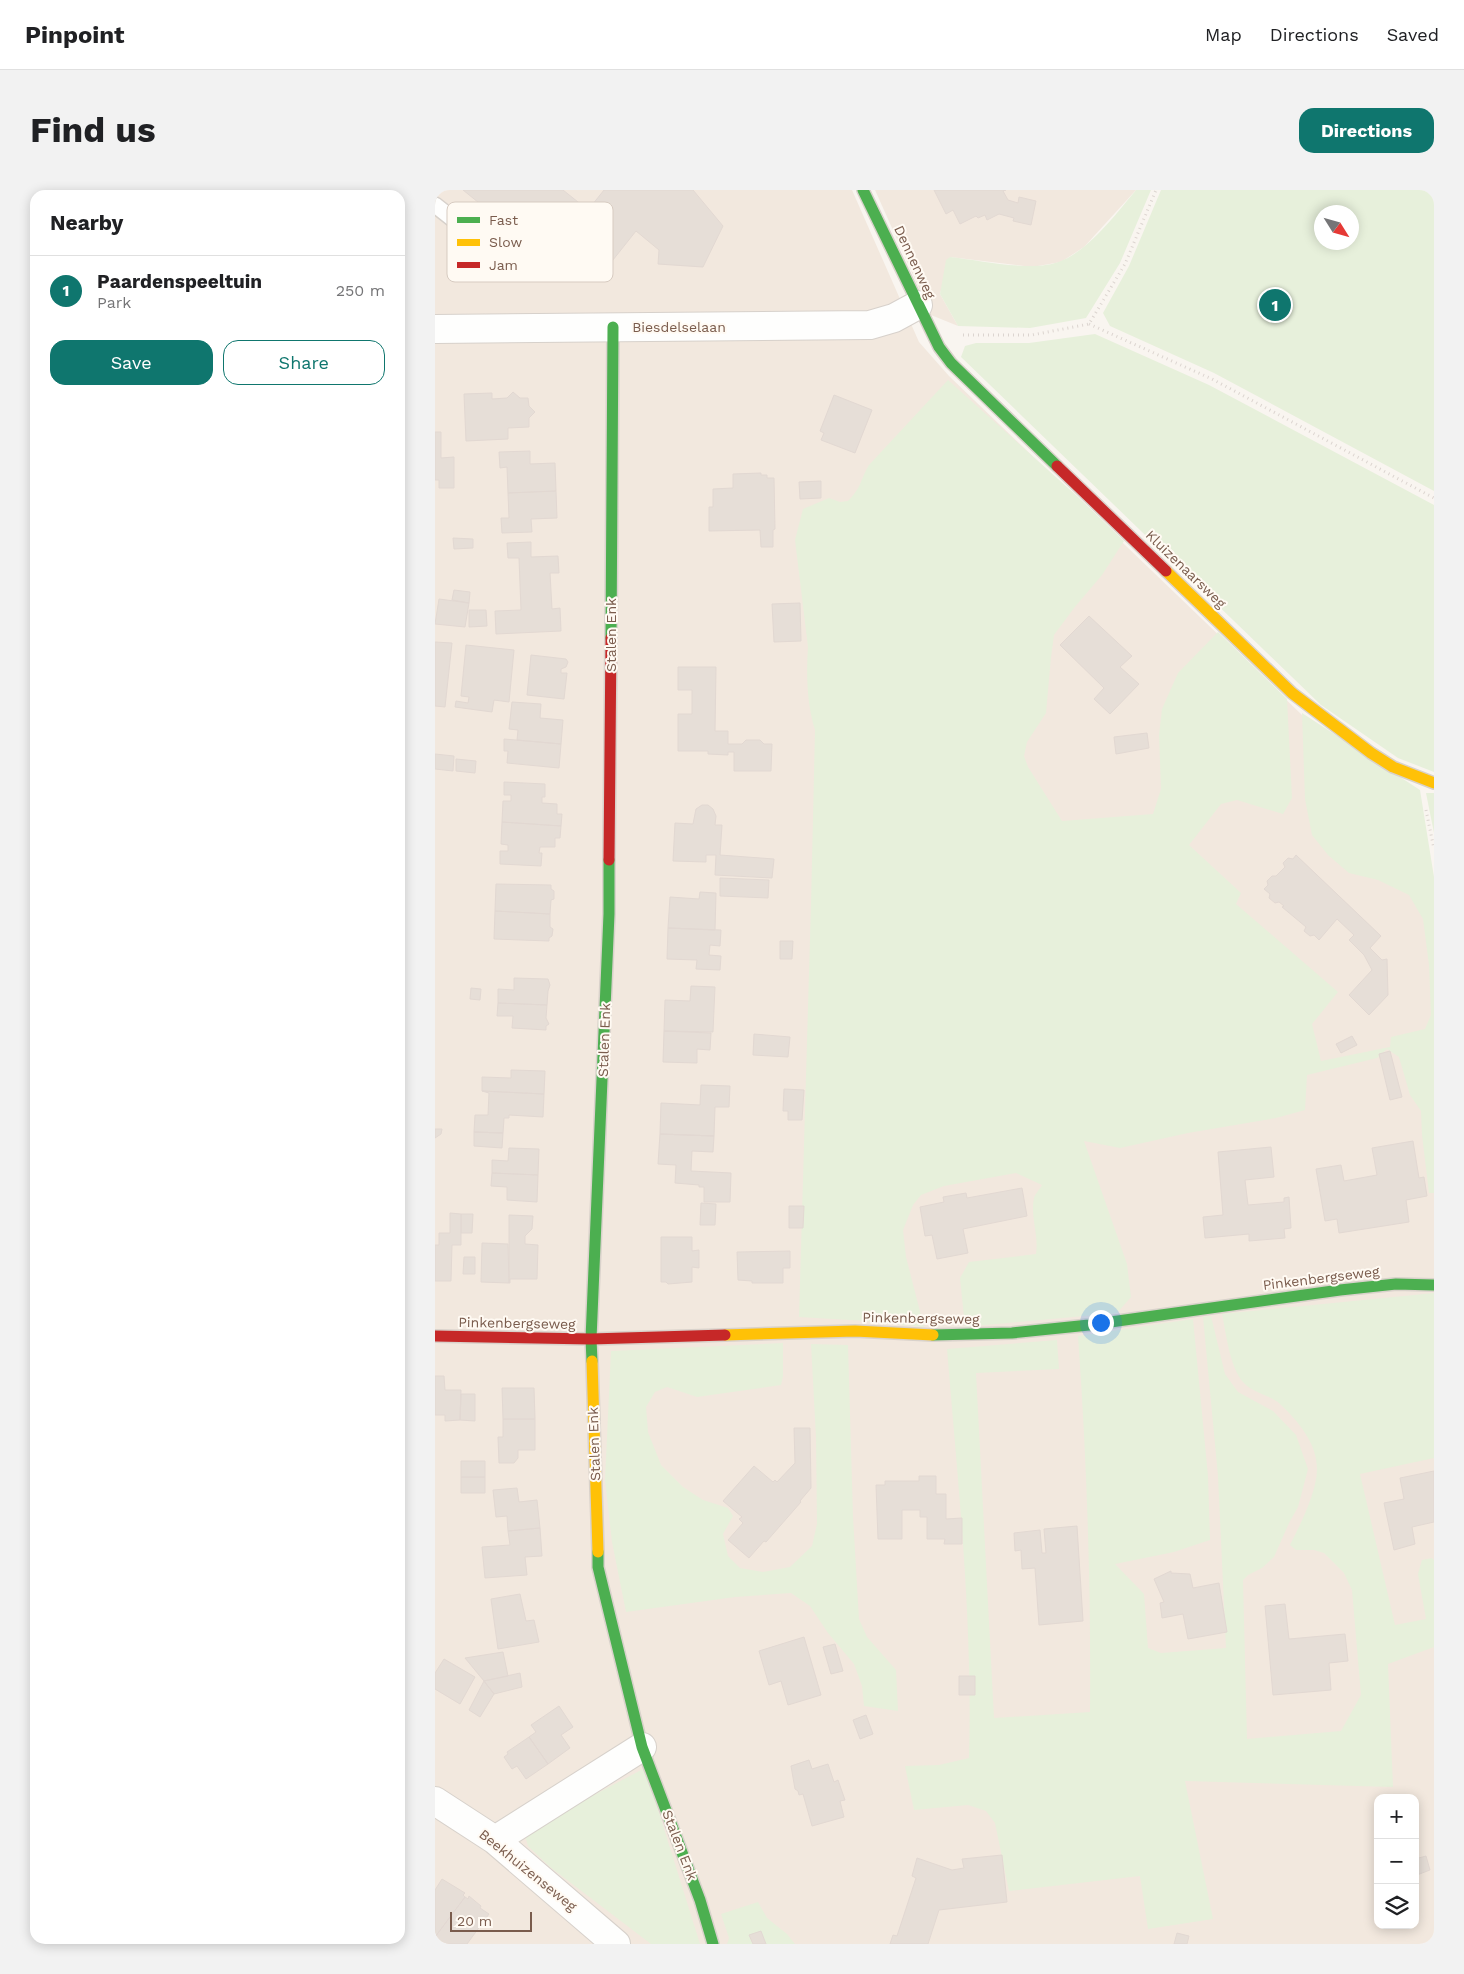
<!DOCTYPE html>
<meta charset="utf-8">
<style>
:root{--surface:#fff;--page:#f2f2f2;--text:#202124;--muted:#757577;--line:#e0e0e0;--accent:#0f766e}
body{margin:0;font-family:"Work Sans",sans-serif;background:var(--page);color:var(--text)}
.controls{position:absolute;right:15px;bottom:15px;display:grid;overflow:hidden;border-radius:10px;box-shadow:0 2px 12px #0003}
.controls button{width:45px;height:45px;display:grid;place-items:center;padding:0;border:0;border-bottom:1px solid var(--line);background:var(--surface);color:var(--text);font:25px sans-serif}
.compass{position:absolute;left:879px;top:15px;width:45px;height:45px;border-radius:50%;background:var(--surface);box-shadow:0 2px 12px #0003;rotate:127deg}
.scale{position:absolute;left:15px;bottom:12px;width:82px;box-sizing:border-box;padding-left:5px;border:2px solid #7a5c4d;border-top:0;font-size:14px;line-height:18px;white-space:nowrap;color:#7a5c4d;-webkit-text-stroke:4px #fffaf3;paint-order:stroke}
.you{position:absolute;left:665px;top:1132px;width:18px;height:18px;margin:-12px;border:4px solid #fff;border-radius:50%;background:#1a73e8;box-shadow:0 0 0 8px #1a73e833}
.badge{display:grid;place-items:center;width:32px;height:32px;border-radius:50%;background:var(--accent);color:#fff;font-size:16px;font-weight:700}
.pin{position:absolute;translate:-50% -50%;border:2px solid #fff;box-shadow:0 1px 5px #0006}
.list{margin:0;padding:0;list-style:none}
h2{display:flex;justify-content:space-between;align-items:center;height:65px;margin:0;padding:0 20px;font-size:21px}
h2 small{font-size:16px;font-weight:400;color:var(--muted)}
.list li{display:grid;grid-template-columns:32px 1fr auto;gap:15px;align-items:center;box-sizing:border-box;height:70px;padding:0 20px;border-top:1px solid var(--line)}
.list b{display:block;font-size:19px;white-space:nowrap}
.list p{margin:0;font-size:16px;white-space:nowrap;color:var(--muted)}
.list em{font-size:16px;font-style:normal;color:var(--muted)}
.actions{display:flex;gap:10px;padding:15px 20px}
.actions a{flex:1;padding:11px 0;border:1px solid var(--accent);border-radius:15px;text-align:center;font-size:18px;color:var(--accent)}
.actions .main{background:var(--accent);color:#fff}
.icon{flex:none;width:28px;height:28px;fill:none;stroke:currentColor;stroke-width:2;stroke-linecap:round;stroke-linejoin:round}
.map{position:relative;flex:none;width:999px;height:1754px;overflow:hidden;border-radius:15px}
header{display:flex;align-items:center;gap:30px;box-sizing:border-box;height:70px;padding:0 25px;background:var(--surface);border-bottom:1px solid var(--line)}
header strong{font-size:24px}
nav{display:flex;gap:28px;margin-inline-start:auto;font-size:18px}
.intro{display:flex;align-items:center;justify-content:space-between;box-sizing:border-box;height:120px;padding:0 30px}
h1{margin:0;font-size:35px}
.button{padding:12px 22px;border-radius:15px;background:var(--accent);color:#fff;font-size:18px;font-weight:700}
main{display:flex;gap:30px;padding:0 30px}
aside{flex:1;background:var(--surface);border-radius:15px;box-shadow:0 2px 12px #0003}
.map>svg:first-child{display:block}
</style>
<header>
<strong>Pinpoint</strong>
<nav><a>Map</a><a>Directions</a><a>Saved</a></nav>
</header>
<div class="intro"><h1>Find us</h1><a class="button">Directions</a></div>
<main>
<aside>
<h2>Nearby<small></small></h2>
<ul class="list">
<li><span class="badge">1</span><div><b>Paardenspeeltuin</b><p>Park</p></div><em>250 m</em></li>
</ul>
<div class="actions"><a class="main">Save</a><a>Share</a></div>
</aside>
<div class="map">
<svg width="999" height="1754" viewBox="0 0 999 1754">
<rect width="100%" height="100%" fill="#f9f5f0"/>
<path fill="#f2e8de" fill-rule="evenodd" d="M0 0H417L484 152 514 186 991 644 999 785V1754H0ZM943 1608H980V1735H943Z
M440 0H701L649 57 626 72 597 77 515 67 505 104 523 136 496 125Z"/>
<path fill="#e7f0db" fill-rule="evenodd" d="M701 0H716L685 73 651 128 595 138 523 136 505 104 511 70 515 67C545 70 598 83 626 71 654 60 682 23 701 0Z
M726 0H999V301L779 183 675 136 668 123 694 76ZM886 22H916V52H886Z
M660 144 774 195 999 315V582L963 568 886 515 526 167 530 156 541 153H594Z
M513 190 642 306 689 351 667 385 639 418 619 445 616 467 611 523 592 552 589 566 593 577 627 631 718 624 726 599 724 545 727 519 743 483 783 442 852 509 857 608 848 624 802 610 786 614 754 655 806 703 801 714 903 802 877 834 886 871 955 857 956 847 990 839 996 825 994 775 988 729 974 705 943 690 914 683 893 665 877 645 870 609 867 523 985 600 999 687V1003H994L987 945 986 921 975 905 964 867 952 859 942 868 872 885 870 920 841 928 753 943 685 958 649 951 692 1074 696 1107 682 1123 530 1137 525 1088 534 1072 601 1064C604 1045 595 1026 599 1008 600 1004 605 999 607 995L581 983 509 996 486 1005 478 1015 468 1040 471 1067 489 1137 432 1131 364 1127 376 714 380 540C372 514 371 485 373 457L360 350 368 319 394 308 405 312 413 311C427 297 425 290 434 275Z
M991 603H999V643Z
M999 1103V1268L925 1284 960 1435 991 1429 983 1384 987 1370 997 1368 999 1370V1457L953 1474 958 1597 750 1591 778 1729 713 1739 705 1686 574 1701 560 1633 551 1621 533 1615 479 1620 470 1576 504 1575 534 1568C538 1431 523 1294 512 1159L622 1150 624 1179 541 1183 559 1528 655 1522C656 1397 652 1271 643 1146L758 1129 773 1286 775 1350 739 1362 680 1374 709 1404 713 1458 726 1463 791 1458 783 1286 768 1127 776 1126 790 1184 803 1202 838 1221 861 1245 873 1279 863 1317 854 1333 839 1367 827 1378 813 1385 808 1390 812 1549 906 1541 926 1505 917 1400 909 1383 889 1363 879 1360H861L855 1355C865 1335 882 1302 882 1279 882 1253 863 1231 845 1214 835 1205 818 1203 809 1193 795 1179 791 1143 787 1124Z
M348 1153V1186L346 1195 262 1207 232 1197 220 1202 211 1217 213 1242 226 1275 248 1297 268 1310 293 1318 298 1326 288 1344 293 1366 305 1378 328 1382 355 1377 377 1356 382 1334 381 1247 376 1154 413 1155 418 1327 424 1429 432 1447 461 1480 463 1521 429 1516 427 1496 419 1474 393 1443 375 1416 356 1403 300 1407 191 1422 177 1352 170 1290 176 1161Z
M210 1578 265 1754H216L115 1677 93 1656 89 1642Z
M323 1712 332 1728 352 1744 360 1754H292L294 1748 286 1724Z"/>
<path fill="#e6ded7" stroke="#e2d8d2" d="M28 0H128L153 20 169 0H258L288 36 268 77 223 74 224 60 201 41 170 80 144 59 127 80Z
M499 0H571L568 1 573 10 583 13 584 7 601 11 596 35 578 31 579 28 564 24 552 30 550 25 543 28 541 26 525 34 518 20 511 24Z
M78 202 85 208H93L94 216 100 222 94 228V237L73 238V249L31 251 29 204 57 203V209L72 208Z
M399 205 437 220 420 263 386 250 389 243 385 241Z
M0 242H6V268L19 267V298H4V290H0Z
M95 261V274L120 273 121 301 73 303 72 277 65 278 64 262Z
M326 283V285H332V288H339L340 339 338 340V357H326L325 340 274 341V317H278V299L298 298V284Z
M386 291V308L365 309 364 292Z
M121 301 122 328 96 329 97 342 67 343 66 328H74L73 303Z
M18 348 38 349V358L19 359Z
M96 352V367L123 366 124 383H115L117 419 125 418 126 441 61 444 60 421 86 420 84 368H73L72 353Z
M19 400 35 402 34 413 17 410Z
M4 409 34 413 30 437 0 434Z
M365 413 366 451 339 452 337 414Z
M34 420H51L52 436 34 437Z
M654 426 697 466 685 477 704 494 675 524 659 509 669 498 625 455Z
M0 452 17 453 10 517 0 516Z
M31 455 79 460 74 512 59 510 57 522 20 517 21 511 33 513 34 507 26 506Z
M96 465 131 469 133 472 131 477 126 479V483H132L129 509 92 505Z
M243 477H281L280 541H293V554H307L311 550H325L329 554H337L336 581H299V562H293V565L273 564V561H243V524H257V500H243Z
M77 512 106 514 105 528 128 530 126 554 82 550 83 540 74 539Z
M712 543 714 558 681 564 679 547Z
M69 549 126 554 124 578 72 573 73 561H69Z
M0 564 19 566 18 581 0 579Z
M21 569 41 571 40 583 21 581Z
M69 592 110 594V607H107V613L122 614V624H127L126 636 67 632 68 611H76V605H69Z
M267 615H273L278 619 281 626 280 635H287L285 665 339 669 337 688 280 685 281 665H271V672L238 671 240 633 258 634 261 619Z
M67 632 126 636 125 648H120V657H105L104 663H107L106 676 65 674V661H73V655L66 654Z
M861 665 946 746 935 758 947 770 952 769 953 805 934 825 914 805 937 780 929 765 914 750 919 745 902 729 884 750 879 745 875 746 869 741 871 737 847 717 849 716 844 712 840 713 834 708 835 704 829 699 833 695 832 691 837 686H841L850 677 848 673 853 668 858 669Z
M285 688 334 690 333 708 285 706Z
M61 694 116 695V699L119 701V709L116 710 115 724 60 721Z
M265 702 281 703 280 740 233 738 235 707 264 709Z
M60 721 115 724V737L118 739 117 746 114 748V751L59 749Z
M233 738 286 740 285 756 275 755 274 765 286 766 285 780 261 779 262 770 232 769Z
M345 751H358L357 769H345Z
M79 788 113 789 115 795 113 801 112 815 63 813V799L79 800Z
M256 796 280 797 278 842 229 841 230 810 255 811Z
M36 798 46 799 45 810 35 809Z
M63 813 112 815 111 828 114 834 111 836V840L77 838 78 826H62Z
M229 841 276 843 275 860 262 859V873L228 872Z
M319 844 355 847 353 867 318 865Z
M917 846 922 855 906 863 901 854Z
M955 861 967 907 955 910 944 864Z
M76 880 110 881 109 904 47 901V887L76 888Z
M266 895 295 896 294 917H280L279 946 225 944 226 913 265 915Z
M349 899 369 900 367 930H353V921H348Z
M47 901 109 904 108 927 74 925V928H69L68 943 39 942 40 925H53L54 903Z
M0 939H7L6 944 0 948Z
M39 942 68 943 67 958 39 956Z
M225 944 279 946 278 962 257 961 256 981 296 983 295 1012H269V997H264V995L240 993 241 975 223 974Z
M978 951 984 988 989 987 992 1006 971 1010 974 1032 904 1043 902 1029 890 1031 881 979 906 975 909 991 942 985 937 958Z
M836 957 839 987 810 990 813 1015 849 1012V1008L854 1007 856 1038 849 1039 850 1048 814 1051V1044L770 1048 768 1027 788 1025 783 962Z
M74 958 104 959 103 985 57 983V970L73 971Z
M57 983 103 985 102 1012 72 1010V997L56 996Z
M587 998 592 1026 528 1039 533 1063 502 1069 497 1045 490 1046 485 1017 509 1012 508 1007 531 1003 532 1008Z
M266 1013 281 1014 280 1035H265Z
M354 1016H369L368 1038H354Z
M15 1023 26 1024V1055H17L16 1091H0V1055H4V1043H15Z
M26 1024H38L37 1043H26Z
M74 1025 98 1026 97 1039 90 1046V1054L103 1055 102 1089H75V1093H74Z
M226 1047H257V1061L264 1060V1078L257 1077V1092L233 1094 231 1092H226Z
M47 1053 73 1054 74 1093 46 1092Z
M355 1061V1078H348V1093H317V1091L303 1090 302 1062Z
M29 1067H40V1084H28Z
M0 1186H9L10 1200H26L25 1230 10 1231V1225H0Z
M67 1198H99L100 1229H68Z
M26 1204H40V1231L25 1230Z
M68 1229H100V1260H83V1268L79 1273H64L63 1247H68Z
M359 1238H375L376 1298 365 1311 366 1312 331 1352 329 1351 314 1368 293 1350 308 1333 304 1329 307 1327 288 1311 319 1276 338 1292 340 1290 342 1292 360 1273Z
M26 1271H50V1287H26Z
M999 1281V1332L977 1337 980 1354 959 1360 949 1313 969 1309 965 1288Z
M484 1286H501V1304H511V1329L527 1328V1354H509L510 1349H492V1327H485V1320H467V1349H443L441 1295H450V1291H484Z
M26 1287H50V1303H26Z
M82 1298 84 1312 102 1310 105 1338 73 1341 72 1326 61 1327 58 1300Z
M642 1336 648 1431 604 1435 600 1378 587 1379 586 1360 580 1361 579 1343 605 1340 607 1363H611L609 1339Z
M105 1338 107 1366 90 1367 92 1385 50 1388 47 1357 75 1355 73 1341Z
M736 1381V1383L755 1384 758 1398 784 1393 792 1442 753 1449 748 1424 727 1428 725 1413 729 1412 719 1389Z
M85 1404 91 1431 99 1430 104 1452 63 1459 56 1409Z
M850 1414 854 1449 910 1444 913 1471 894 1473 896 1500 838 1505 830 1416Z
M369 1447 386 1505 353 1515 346 1491 334 1495 324 1461Z
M400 1454 408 1481 396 1484 388 1457Z
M68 1462 73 1486 49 1491 30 1468Z
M9 1469 40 1487 25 1514 0 1499V1483Z
M85 1483 87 1497 59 1504 49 1491Z
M524 1486H540V1505H524Z
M49 1491 59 1504 45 1527 34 1520Z
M124 1516 138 1537 126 1545 135 1558 113 1574 94 1547 101 1542 96 1535Z
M431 1525 438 1544 425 1549 418 1530Z
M94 1547 113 1574 91 1589 82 1576 77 1579 69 1567 73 1564 72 1562Z
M374 1570 377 1579 393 1574 399 1592 403 1590 410 1610 405 1611 409 1627 377 1636 368 1604 364 1605 363 1601 360 1599 356 1576Z
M567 1665 572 1712 504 1720 493 1754H455L458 1745 462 1746 481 1688 477 1686 482 1668 517 1680 529 1678 527 1669Z
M991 1666 995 1680 982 1685 980 1669Z
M7 1689 30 1703 28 1705 30 1707 0 1747V1700Z
M34 1706 46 1716 45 1718 54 1724 32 1754H3L0 1751V1747L30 1707 33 1709Z
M326 1741 331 1754H318L314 1745Z
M742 1743 754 1746 752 1754H739Z"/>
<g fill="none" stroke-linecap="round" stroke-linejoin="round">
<defs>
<path id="lane" d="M0 15 47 52"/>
<path id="street" d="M0 139 435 135 459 128 483 115
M0 1611 60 1650 181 1754
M60 1650 207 1557"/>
<path id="fast" d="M428 0 504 157 516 173 622 276
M176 448 178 137
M498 1145 577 1143 654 1135 905 1100 961 1094 999 1095
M157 1171 156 1149 174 724V670
M163 1362V1377L207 1557 265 1710 278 1754"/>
<path id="slow" d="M731 381 857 503 936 563 958 577 999 593
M290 1145 420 1141 498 1145
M157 1171 163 1362"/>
<path id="jam" d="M622 276 731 381
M174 670 176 448
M0 1146 156 1149 290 1145"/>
</defs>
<use href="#lane" stroke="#d7d1cb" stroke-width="18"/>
<use href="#street" stroke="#d7d1cb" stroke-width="30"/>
<use href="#fast" stroke="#d9d2cb" stroke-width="14"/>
<use href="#slow" stroke="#d9d2cb" stroke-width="14"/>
<use href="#jam" stroke="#d9d2cb" stroke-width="14"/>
<path stroke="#dcd5d0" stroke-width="3" stroke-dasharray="1 4" stroke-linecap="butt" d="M654 134 777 189 999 308
M528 145H597L654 134 690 74 721 0
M991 620 999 659"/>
<use href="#lane" stroke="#fefefd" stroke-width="15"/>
<use href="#street" stroke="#fefefd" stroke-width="28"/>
<use href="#fast" stroke="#4caf50" stroke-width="11"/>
<use href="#slow" stroke="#ffc107" stroke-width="11"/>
<use href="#jam" stroke="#c62828" stroke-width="11"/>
</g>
<g text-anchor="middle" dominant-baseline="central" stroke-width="4" stroke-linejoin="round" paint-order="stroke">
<g font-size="14" fill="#7a5c4d" stroke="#fffaf3">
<text transform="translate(480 72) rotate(65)">Dennenweg</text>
<text x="244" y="137">Biesdelselaan</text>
<text transform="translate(751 379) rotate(44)">Kluizenaarsweg</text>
<text transform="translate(176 445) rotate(-90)">Stalen Enk</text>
<text transform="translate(169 850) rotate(-88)">Stalen Enk</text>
<text transform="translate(886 1088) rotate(-7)">Pinkenbergseweg</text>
<text transform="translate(486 1128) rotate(1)">Pinkenbergseweg</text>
<text transform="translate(82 1133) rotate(1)">Pinkenbergseweg</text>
<text transform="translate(159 1254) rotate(-92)">Stalen Enk</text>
<text transform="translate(245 1655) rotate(69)">Stalen Enk</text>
<text transform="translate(93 1680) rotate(39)">Beekhuizenseweg</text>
</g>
</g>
<rect x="12" y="12" width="166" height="80" rx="8" fill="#fffaf3" stroke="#d7cbc1" stroke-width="1"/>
<rect x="22" y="27" width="23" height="6" fill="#4caf50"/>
<rect x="22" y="49" width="23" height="7" fill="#ffc107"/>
<rect x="22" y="72" width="23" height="6" fill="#c62828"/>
<g font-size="14" fill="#7a5c4d">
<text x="54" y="35">Fast</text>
<text x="54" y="57">Slow</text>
<text x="54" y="80">Jam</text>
</g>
</svg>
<div class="controls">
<button>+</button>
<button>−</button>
<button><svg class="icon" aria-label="layers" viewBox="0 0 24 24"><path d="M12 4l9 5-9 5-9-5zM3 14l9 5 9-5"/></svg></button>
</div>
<svg class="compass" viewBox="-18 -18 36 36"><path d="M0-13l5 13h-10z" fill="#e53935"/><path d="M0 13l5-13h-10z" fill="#757577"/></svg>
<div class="scale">20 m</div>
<div class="you"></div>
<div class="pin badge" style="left:840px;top:115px">1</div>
</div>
</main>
